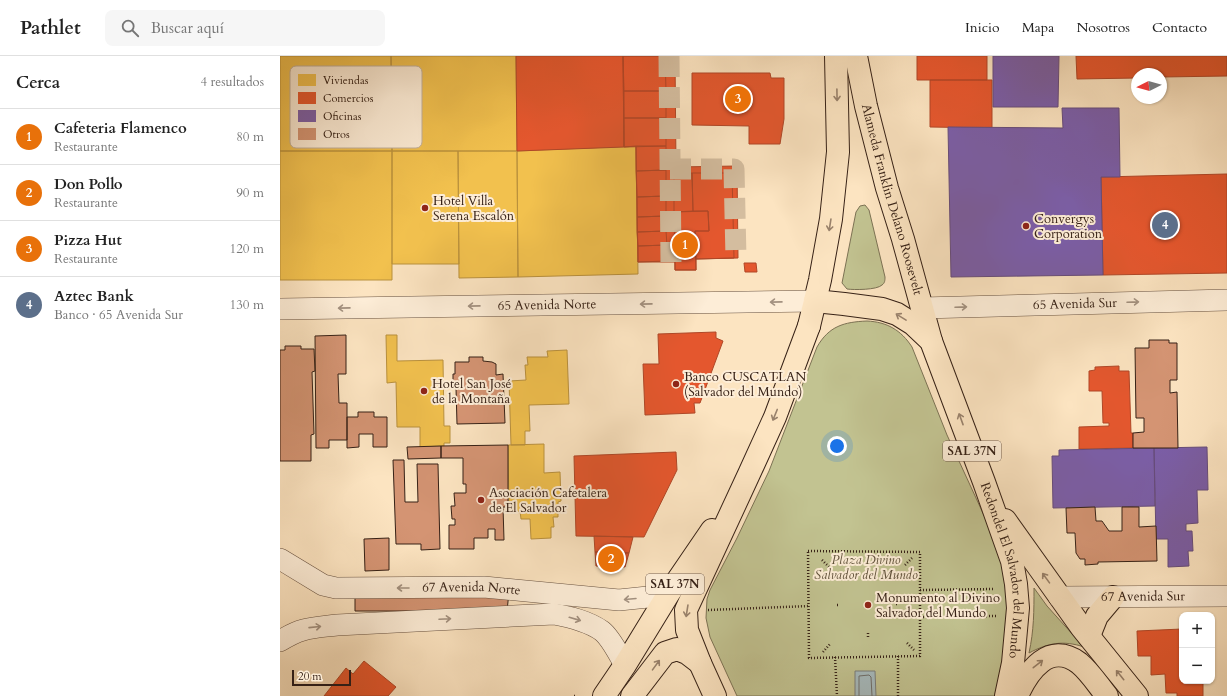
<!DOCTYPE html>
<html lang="es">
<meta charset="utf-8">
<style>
:root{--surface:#fff;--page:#f6f6f6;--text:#222;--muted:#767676;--line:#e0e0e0;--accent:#8f2418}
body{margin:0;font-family:Cardo,serif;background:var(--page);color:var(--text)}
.controls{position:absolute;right:12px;bottom:12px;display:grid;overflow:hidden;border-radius:8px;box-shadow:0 1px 3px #0004}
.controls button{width:36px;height:36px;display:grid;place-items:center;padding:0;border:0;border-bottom:1px solid var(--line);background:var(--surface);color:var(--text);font:20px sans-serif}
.compass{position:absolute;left:851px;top:12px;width:36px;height:36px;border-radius:50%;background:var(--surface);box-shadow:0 1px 3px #0004;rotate:264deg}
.scale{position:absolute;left:12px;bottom:10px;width:59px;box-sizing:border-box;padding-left:4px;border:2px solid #362116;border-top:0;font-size:11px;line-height:14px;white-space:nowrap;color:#362116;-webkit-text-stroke:3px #fdedd7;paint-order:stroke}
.you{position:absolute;left:557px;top:390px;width:14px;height:14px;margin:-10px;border:3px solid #fff;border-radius:50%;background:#1a73e8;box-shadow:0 0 0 6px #1a73e833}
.badge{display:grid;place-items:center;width:26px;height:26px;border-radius:50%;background:var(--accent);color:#fff;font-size:13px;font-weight:700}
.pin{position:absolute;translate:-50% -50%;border:2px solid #fff;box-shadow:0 1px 4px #0006}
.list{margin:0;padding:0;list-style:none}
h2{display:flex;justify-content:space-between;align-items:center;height:52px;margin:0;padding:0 16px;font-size:17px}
h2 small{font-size:13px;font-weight:400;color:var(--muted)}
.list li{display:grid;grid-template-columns:26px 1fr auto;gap:12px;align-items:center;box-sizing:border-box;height:56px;padding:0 16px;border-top:1px solid var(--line)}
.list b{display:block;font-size:15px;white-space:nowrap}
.list p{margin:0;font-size:13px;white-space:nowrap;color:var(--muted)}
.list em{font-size:13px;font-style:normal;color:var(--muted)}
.icon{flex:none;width:22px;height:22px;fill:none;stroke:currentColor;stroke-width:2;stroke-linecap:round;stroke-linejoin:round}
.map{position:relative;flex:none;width:947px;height:640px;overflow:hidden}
header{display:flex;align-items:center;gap:24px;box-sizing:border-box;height:56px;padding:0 20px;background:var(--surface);border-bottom:1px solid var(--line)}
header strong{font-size:19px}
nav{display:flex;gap:22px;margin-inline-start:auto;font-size:14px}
.search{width:280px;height:36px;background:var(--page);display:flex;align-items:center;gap:10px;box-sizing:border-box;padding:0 14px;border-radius:8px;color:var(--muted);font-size:15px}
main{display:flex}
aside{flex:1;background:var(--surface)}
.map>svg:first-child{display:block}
</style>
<header>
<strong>Pathlet</strong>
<div class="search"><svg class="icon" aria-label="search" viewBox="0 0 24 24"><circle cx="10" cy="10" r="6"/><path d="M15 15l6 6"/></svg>Buscar aquí</div>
<nav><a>Inicio</a><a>Mapa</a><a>Nosotros</a><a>Contacto</a></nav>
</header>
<main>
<aside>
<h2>Cerca<small>4 resultados</small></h2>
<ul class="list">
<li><span class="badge" style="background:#e8710a">1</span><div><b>Cafeteria Flamenco</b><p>Restaurante</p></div><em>80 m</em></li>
<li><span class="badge" style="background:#e8710a">2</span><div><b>Don Pollo</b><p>Restaurante</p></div><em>90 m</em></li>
<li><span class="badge" style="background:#e8710a">3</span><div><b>Pizza Hut</b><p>Restaurante</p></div><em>120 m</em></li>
<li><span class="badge" style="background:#5c6f8a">4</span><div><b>Aztec Bank</b><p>Banco · 65 Avenida Sur</p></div><em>130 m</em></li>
</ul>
</aside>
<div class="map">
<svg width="947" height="640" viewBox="0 0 947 640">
<rect width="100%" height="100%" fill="#fce4c1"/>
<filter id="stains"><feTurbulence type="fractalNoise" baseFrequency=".005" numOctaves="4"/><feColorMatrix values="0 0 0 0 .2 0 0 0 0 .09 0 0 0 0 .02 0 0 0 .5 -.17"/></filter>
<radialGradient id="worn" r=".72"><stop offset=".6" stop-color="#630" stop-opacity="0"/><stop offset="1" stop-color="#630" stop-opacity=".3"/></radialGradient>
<path fill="#c2c391" stroke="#7c7254" d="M585 149 589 154 605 221C605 224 605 227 602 229 597 234 574 234 567 233L562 227 563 222 576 156 580 150Z
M587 265C607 266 621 274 632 291L667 379 719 492 731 547 717 640H457L430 581 426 562 427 543 430 534 457 482 489 415 537 291C549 270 564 266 587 265Z
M754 532 767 550 804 591C783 584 768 587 749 597 754 574 754 555 754 532Z"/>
<path fill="#a6bbbf" stroke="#797d7b" d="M575 615H595L596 640H575Z"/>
<path fill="#f2c14e" stroke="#ba913d" d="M0 0H111L112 95H0Z
M111 0H236L237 95H112Z
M356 90 358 218 238 221 237 95Z
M0 95H112V224H0Z
M112 95H178L179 208H112Z
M178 95H237L238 221 179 222Z
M106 279H117V305L163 304 164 370H170V387H164V390L140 391V371H117L116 326 107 327Z
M287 294 289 348 249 349 250 375H245V389H231L229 325 246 324 245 309H248L247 301H268L267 295Z
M264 388V417L280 416 281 445 278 446V461H273L274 471H271V482L251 483 250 463H241L240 455 229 456 228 389Z"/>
<path fill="#e4572e" stroke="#b04727" d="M236 0H343L344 91 237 95Z
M343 0H395L396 111 457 110 458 202 416 203V214H395V206H358L356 90 344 91Z
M343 0H385L386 35H344Z
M637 0H707V24H637Z
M796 0H947V20L881 21V18H857V22L797 23Z
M412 17H490L491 22H504V63L500 88H469V70L412 69Z
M650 24H712V72L650 71Z
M344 35H386V62H344Z
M344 62H386V90L344 91Z
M356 90H386V114L356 115Z
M386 114V140L357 141 356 115Z
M412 117H452L454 202 416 203 415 175H429L428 155H413Z
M412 117 413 155 394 156V118Z
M947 118V217L823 219 821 121Z
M386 140V160L357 161V141Z
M428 155 429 175H415L416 214H395L394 156Z
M386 160V175L357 176V161Z
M386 175 387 189 358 190 357 176Z
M387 189V205L358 206V190Z
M464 207H476L477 216H465Z
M436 276V282L443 285 420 347H414L415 357 365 359 363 308H379L378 278Z
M839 310V315H849L851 377H853V392L799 393V371L829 370V367H823L822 335H809V315L815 314V311Z
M396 396 397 414 364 481 296 480 294 400Z
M314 480 353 481 349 497 315 496Z
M315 496 349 497 345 511 316 510Z
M902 573V625H923V640H897V637H886L885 618 871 619V600H858L857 575Z
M84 605 116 631 108 640H44L66 612 73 618Z"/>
<path fill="#7b5ea7" stroke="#664c7c" d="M713 0H779L778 51H713Z
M782 52H839L840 121H821L823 219 671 221 668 71 783 72Z
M927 391 928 434H917L918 467 906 468V475H912L913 495H908L909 510 888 511V483H876L874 392Z
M874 392 875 450 773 452 772 400H779V394Z"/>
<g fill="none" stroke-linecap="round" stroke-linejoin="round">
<path stroke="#6e6e6a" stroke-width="1" d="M579 640V620L589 619 591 621 592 640"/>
</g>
<path fill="#d49473" stroke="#362116" d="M66 279V318H58L59 347H67V384H49V392H36L35 280Z
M869 284H889V287H897V324H890V337L897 336 898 392H853V377L864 376V362H856L855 292H869Z
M5 290H21V293H34L35 315 32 316 34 378 31 379V405H0V294H5Z
M189 301H203V305L212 306 216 308V319L223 318 225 367 177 368 176 332H173V318H175V306H189Z
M78 356H94V361H107V391H93V378H79V391L67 392V361H78Z
M228 389V451H223L224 484H215V473H208V482H194V493H169V469H175V463H172L171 450H175L174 437H186V428H183V402H161V390Z
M161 390V402L128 403 127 391Z
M113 404H124L125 446H138L137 408H158L160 493 141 494V488H116Z
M815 451 816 465H822L829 475H842V451H859V471L876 470 877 505 818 506V508L805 509V503H800L796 497 795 477H787L786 452Z
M109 482V514L85 515 84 483Z
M229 536 227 555H75V538Z"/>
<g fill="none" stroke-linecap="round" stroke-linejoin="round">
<path stroke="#d4bd9f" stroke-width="21" stroke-dasharray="21 10" stroke-linecap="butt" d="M389 0 391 206
M390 113H454L456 202"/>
<defs>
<g id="minor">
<path id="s1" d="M642 252 947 244"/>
<path id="s2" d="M0 253 535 245"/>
<path id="s3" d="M0 503 43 529 56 532 204 531 339 544 368 541 389 537"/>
<path id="s4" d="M779 541 947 540"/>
<path d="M0 585C22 571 32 572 57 569L274 558C290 561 308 565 322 575 331 582 339 599 345 609"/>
</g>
<g id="major">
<path id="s5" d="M576 0 586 50 607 132 623 183 651 285"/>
<path d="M529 270 540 224 551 163 558 96 556 0"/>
</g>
<g id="highway">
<path id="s6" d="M535 245 564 248 602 253 617 258 633 268 651 285 704 426 732 505 736 528 738 552 733 607 726 640"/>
<path d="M725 464 802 572 857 640"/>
<path d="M809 580 817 560 833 541"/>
<path d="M324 640 345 609 389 537 432 474"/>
<path d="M352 640 385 597 397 593 407 597 420 607"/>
<path d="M435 640 420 607 407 574 406 554 469 418 495 361 529 270"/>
<path d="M737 640C748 615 769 585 799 607 810 616 818 629 827 640"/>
</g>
</defs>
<use href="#minor" stroke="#685241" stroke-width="22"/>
<use href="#major" stroke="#362116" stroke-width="24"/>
<use href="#highway" stroke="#362116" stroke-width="24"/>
<path stroke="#362116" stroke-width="2.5" stroke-dasharray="1 2" stroke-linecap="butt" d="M528 495 640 496V600L529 602Z
M542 504 549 511
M625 509 632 502
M587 520V517
M640 534 715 533
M616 548H619
M557 549H560
M428 554 529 550
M640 561 717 560
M588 577V581
M627 587 634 594
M543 596 550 588
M555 601 557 640
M294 640H295
M618 640V600"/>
<use href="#minor" stroke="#fdedd7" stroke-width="21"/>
<use href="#major" stroke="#fce4c1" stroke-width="22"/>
<use href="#highway" stroke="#fce4c1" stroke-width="22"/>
</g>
<defs><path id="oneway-shaft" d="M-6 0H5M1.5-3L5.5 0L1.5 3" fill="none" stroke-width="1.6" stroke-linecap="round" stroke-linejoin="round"/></defs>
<g stroke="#99826c">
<use href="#oneway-shaft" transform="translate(557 39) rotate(89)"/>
<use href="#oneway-shaft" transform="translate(550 169) rotate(99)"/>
<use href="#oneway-shaft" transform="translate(621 261) rotate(-148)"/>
<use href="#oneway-shaft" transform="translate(495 359) rotate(112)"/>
<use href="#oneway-shaft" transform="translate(681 363) rotate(-110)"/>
<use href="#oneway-shaft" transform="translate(766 522) rotate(-126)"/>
<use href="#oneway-shaft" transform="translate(407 555) rotate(99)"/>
<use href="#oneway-shaft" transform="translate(758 608) rotate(-38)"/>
<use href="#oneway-shaft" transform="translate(376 609) rotate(-54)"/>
<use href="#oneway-shaft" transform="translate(840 619) rotate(-129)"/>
</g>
<g stroke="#a39180">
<use href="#oneway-shaft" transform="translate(496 246) rotate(179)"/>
<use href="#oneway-shaft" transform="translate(853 246) rotate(-2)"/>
<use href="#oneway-shaft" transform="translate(366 248) rotate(179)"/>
<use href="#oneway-shaft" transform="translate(194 250) rotate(179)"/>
<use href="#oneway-shaft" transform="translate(681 251) rotate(-2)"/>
<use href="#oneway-shaft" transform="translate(64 252) rotate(179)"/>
<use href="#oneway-shaft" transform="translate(123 532) rotate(180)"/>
<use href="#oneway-shaft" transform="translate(350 543) rotate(175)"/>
<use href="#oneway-shaft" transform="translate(165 563) rotate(-3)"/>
<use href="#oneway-shaft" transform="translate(295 563) rotate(16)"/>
<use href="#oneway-shaft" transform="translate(35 571) rotate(-6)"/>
</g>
<g fill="#8f2418" stroke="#fdedd7" stroke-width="1.5">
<circle cx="145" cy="152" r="4"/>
<circle cx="746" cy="170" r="4"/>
<circle cx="396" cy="328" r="4"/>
<circle cx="144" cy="335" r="4"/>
<circle cx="201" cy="444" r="4"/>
<circle cx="588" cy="549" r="4"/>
</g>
<g text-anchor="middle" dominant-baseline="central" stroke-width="4" stroke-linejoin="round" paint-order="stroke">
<g fill="#fdedd7" stroke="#725e50" stroke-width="1">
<rect x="663" y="385" width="58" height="20" rx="3"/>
<rect x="366" y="518" width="58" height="20" rx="3"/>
</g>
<g font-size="12" font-weight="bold" fill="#362116">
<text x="692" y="395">SAL 37N</text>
<text x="395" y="528">SAL 37N</text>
</g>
<g font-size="13" fill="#362116" stroke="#fdedd7">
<text stroke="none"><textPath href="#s5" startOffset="148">Alameda Franklin Delano Roosevelt</textPath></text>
<text stroke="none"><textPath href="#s1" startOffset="153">65 Avenida Sur</textPath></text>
<text stroke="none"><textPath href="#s2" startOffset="267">65 Avenida Norte</textPath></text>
<text stroke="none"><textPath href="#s6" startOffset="369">Redondel El Salvador del Mundo</textPath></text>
<text stroke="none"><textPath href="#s3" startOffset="199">67 Avenida Norte</textPath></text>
<text stroke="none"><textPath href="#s4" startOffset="84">67 Avenida Sur</textPath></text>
</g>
<g font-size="13" fill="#362116" stroke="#fdedd7" text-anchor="start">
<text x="153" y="145">Hotel Villa<tspan x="153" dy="15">Serena Escalón</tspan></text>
<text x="754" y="163">Convergys<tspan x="754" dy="15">Corporation</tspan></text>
<text x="404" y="321">Banco CUSCATLAN<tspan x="404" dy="15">(Salvador del Mundo)</tspan></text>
<text x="152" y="328">Hotel San José<tspan x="152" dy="15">de la Montaña</tspan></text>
<text x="209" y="437">Asociación Cafetalera<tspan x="209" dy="15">de El Salvador</tspan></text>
<text x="596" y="542">Monumento al Divino<tspan x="596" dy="15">Salvador del Mundo</tspan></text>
</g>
<g font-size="13" font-style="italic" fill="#60523b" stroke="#fdedd7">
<text x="586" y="504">Plaza Divino<tspan x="586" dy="15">Salvador del Mundo</tspan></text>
</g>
</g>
<rect x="10" y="10" width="132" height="82" rx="6" fill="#fdedd7" stroke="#c1b09d" stroke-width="1"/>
<rect x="18" y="18" width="18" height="12" fill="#f2c14e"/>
<rect x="18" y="36" width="18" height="12" fill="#e4572e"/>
<rect x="18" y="54" width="18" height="12" fill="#7b5ea7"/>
<rect x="18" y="72" width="18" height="12" fill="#d49473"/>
<g font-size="11" fill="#362116">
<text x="43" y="28">Viviendas</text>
<text x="43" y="46">Comercios</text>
<text x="43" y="64">Oficinas</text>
<text x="43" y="82">Otros</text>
</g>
<rect width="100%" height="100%" filter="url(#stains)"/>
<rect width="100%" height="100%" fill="url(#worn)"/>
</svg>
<div class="controls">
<button>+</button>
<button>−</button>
</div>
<svg class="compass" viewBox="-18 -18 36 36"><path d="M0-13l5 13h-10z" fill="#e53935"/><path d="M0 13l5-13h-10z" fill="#767676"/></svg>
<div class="scale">20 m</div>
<div class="you"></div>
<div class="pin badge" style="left:405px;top:189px;background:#e8710a">1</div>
<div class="pin badge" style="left:331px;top:503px;background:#e8710a">2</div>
<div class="pin badge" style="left:458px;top:43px;background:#e8710a">3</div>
<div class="pin badge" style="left:885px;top:169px;background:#5c6f8a">4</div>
</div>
</main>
